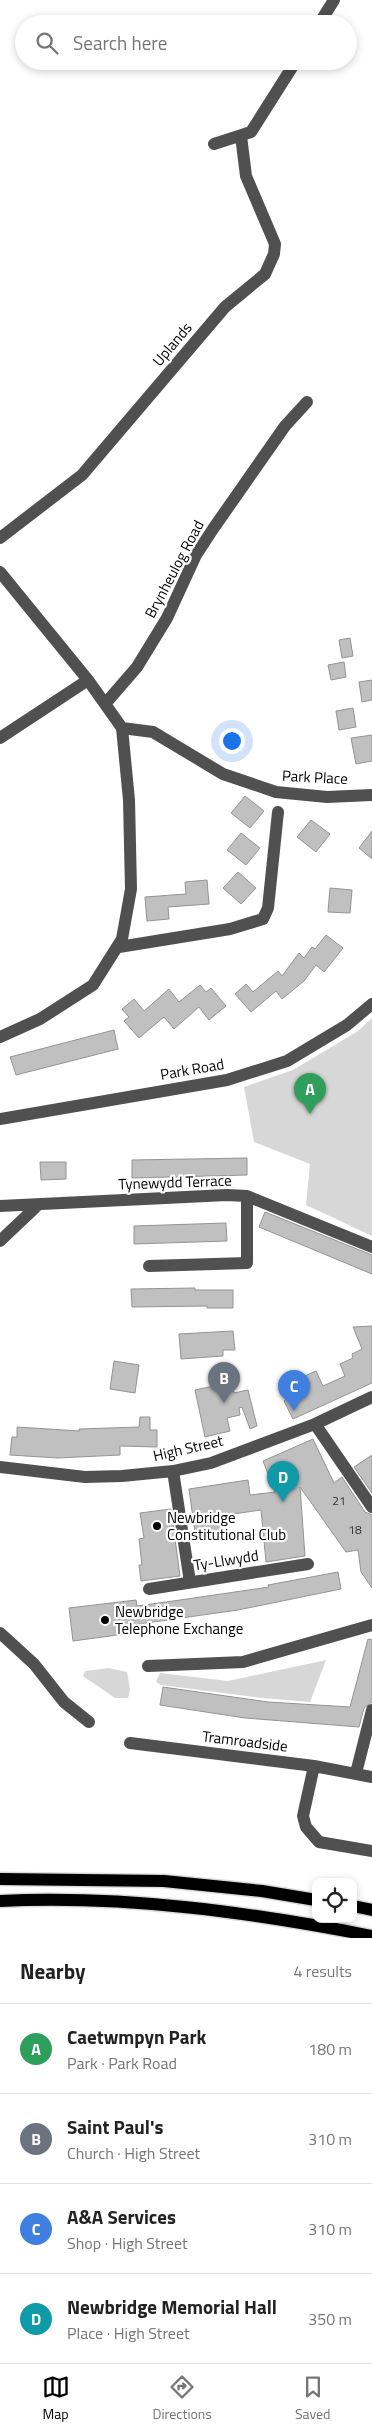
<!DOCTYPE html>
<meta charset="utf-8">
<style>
:root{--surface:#fff;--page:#f2f2f2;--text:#222;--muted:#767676;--line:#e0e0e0;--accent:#000}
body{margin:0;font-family:"Titillium Web",sans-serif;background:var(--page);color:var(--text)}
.controls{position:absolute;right:15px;bottom:15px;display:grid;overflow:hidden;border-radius:10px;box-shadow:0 2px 8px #0003}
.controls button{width:45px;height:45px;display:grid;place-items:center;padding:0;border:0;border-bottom:1px solid var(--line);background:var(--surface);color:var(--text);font:25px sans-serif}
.you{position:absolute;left:231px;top:740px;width:18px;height:18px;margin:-12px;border:4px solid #fff;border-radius:50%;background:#1a73e8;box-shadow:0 0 0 8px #1a73e833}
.badge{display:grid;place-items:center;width:32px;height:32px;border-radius:50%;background:var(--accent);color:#fff;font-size:16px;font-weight:700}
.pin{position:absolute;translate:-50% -41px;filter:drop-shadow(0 1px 2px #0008)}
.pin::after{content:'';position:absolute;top:26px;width:18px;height:15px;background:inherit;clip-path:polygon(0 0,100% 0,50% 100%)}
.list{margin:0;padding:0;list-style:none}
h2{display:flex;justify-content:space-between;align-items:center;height:65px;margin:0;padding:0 20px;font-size:21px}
h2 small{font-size:16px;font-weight:400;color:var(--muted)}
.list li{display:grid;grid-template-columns:32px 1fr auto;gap:15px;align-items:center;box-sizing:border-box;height:90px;padding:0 20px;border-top:1px solid var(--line)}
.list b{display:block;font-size:19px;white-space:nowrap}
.list p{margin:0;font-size:16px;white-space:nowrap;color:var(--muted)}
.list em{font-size:16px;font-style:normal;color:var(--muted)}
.icon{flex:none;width:28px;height:28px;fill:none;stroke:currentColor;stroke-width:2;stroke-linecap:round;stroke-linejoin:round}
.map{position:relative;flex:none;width:372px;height:1938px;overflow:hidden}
.search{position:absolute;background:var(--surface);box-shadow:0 2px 8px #0003;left:15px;right:15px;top:15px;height:55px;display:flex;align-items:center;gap:12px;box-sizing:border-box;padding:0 18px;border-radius:28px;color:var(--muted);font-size:19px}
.sheet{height:425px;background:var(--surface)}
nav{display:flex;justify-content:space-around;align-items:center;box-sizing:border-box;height:70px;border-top:1px solid var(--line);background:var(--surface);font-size:14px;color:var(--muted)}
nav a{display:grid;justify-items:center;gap:2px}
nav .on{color:var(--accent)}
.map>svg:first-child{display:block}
</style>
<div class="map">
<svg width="372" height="1938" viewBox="0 0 372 1938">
<rect width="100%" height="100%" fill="#fff"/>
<path fill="#d7d7d7" d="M372 1018V1236L306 1205 310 1164 254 1142 244 1087 293 1070 358 1031Z
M326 1660 310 1702 262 1698 161 1685 156 1682 160 1673 228 1681Z
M109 1668 127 1672 130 1689 128 1698H115L83 1676 85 1671Z"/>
<path fill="#c0c0c0" stroke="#949494" d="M350 638 353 656 342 658 339 640Z
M344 662 346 677 331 680 328 665Z
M372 680V700L362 702 359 682Z
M353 708 356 727 339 730 336 711Z
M372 735V761L356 764 351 738Z
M245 796 264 811 250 828 231 813Z
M311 820 330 834 316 852 297 837Z
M372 831V859L359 848Z
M241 833 260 848 246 865 227 850Z
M238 872 256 888 241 904 223 888Z
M207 880 209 904 168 907 169 919 147 921 145 897 186 894 185 882Z
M330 888 352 890 350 913 328 912Z
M326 935 343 948 324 972 316 965 304 981 282 999 276 991 251 1012 235 994 246 984 253 992 278 971 282 976 299 953 304 958 312 947 315 949Z
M200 985 206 992 211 988 226 1006 209 1020 199 1007 174 1029 164 1017 139 1038 124 1021 129 1017 122 1009 134 999 144 1011 169 989 179 1002Z
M114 1030 118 1049 16 1075 10 1057Z
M247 1158V1175L132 1178V1160Z
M40 1162H66V1179L41 1180Z
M265 1212 372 1255V1274L259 1227Z
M226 1223 227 1241 134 1244V1226Z
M195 1288V1290H233V1308H207V1306L132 1307 131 1289Z
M372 1326V1383L293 1419 284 1401 286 1399 284 1394 297 1387 294 1381 316 1371 323 1386 345 1376 340 1364 353 1358 352 1354 362 1349 353 1327Z
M233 1331 235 1350H223V1356L181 1359 179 1334Z
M114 1361 139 1365 135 1393 110 1389Z
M232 1382 234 1393 248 1390 257 1426 250 1429 242 1407 239 1408 240 1415 227 1418 230 1431 205 1437 195 1390Z
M140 1417H150V1430H157V1447L120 1446V1455L58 1458 10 1455 12 1437H17V1427L80 1431 79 1429 139 1427Z
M313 1439 334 1483 342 1477 365 1512 372 1515V1588L361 1572 358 1550 346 1552 300 1487 305 1556 266 1562 261 1510 219 1516 222 1536 196 1540 189 1489 248 1480 250 1495 275 1492 263 1461Z
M372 1455V1493L354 1467Z
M171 1509 180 1576 141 1581 139 1565H142L139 1539 144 1538 140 1513Z
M338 1572 341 1589 238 1610 139 1624 140 1632 73 1641 69 1608 136 1600 137 1606 180 1600 269 1587 268 1585Z
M368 1639 372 1640V1702L364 1708 359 1727 245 1718 160 1705 163 1687 268 1702 350 1707Z"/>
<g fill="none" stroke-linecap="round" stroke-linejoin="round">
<defs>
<path id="major" d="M0 1879 164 1881 262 1891 316 1900
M0 1901C124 1895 250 1912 372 1936
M353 1906 372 1910"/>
</defs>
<use href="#major" stroke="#dbdbdb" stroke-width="15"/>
<path stroke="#505050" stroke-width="12" d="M319 24 334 0
M214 144 251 132 296 61
M0 538 82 475 225 307 265 274 274 254 275 244 246 176 241 136
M0 572 88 680 122 728 129 800 131 889 122 939 93 985 40 1019 0 1037
M105 704 137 667 167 618 196 555 213 529 285 426 307 402
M122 728 153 732 223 774 276 792 327 797 372 795
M0 738 88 680
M119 947 230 929 263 919 268 908 278 812
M0 1119 227 1080 287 1061 347 1025 372 1004
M0 1206 227 1195 247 1196 372 1247
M0 1241 38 1205
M149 1266 247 1263V1196
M315 1424 372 1507
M0 1467 85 1477 122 1476 173 1471 211 1463 315 1424 372 1397
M173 1471 190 1582
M149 1589 308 1564
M0 1633 34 1664 64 1702 89 1722
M148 1666 243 1662 372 1625
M130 1743 314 1766 372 1777
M314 1766 303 1816 306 1827 319 1842 372 1851
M356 1773 372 1710"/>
<use href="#major" stroke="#000" stroke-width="12"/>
</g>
<g fill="#000" stroke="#fff" stroke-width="2">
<circle cx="157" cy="1526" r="5"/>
<circle cx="105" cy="1620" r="5"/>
</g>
<g text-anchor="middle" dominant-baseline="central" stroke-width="4.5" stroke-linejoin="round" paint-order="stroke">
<g font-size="12" fill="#303030">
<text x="339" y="1500">21</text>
<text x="355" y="1529">18</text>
</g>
<g font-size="15" fill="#000" stroke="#fff">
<text transform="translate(172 344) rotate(-50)">Uplands</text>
<text transform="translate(174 569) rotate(-62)">Brynheulog Road</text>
<text transform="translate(315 777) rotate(3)">Park Place</text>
<text transform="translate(192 1069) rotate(-10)">Park Road</text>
<text transform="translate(175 1182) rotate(-2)">Tynewydd Terrace</text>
<text transform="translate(188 1448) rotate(-13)">High Street</text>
<text transform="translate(226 1560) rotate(-9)">Ty-Llwydd</text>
<text transform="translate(245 1741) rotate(7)">Tramroadside</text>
</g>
<g font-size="15" fill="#000" stroke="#fff" text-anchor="start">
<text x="167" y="1517">Newbridge<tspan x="167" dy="17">Constitutional Club</tspan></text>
<text x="115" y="1611">Newbridge<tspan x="115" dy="17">Telephone Exchange</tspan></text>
</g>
</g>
</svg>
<div class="controls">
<button><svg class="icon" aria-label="locate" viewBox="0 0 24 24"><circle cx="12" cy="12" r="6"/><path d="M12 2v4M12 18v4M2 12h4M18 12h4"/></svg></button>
</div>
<div class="you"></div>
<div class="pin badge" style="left:310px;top:1114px;background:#2e9e5b">A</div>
<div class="pin badge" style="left:224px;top:1403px;background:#6b7280">B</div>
<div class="pin badge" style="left:294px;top:1411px;background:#3f7fe0">C</div>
<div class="pin badge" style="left:283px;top:1502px;background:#0f9aa8">D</div>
<div class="search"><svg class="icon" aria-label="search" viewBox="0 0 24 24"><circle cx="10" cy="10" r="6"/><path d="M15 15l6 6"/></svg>Search here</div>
</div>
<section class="sheet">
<h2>Nearby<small>4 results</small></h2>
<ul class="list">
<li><span class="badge" style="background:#2e9e5b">A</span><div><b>Caetwmpyn Park</b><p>Park · Park Road</p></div><em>180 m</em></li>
<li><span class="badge" style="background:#6b7280">B</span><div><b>Saint Paul's</b><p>Church · High Street</p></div><em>310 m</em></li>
<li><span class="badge" style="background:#3f7fe0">C</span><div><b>A&amp;A Services</b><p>Shop · High Street</p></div><em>310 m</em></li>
<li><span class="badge" style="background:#0f9aa8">D</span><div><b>Newbridge Memorial Hall</b><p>Place · High Street</p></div><em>350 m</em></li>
</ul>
</section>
<nav>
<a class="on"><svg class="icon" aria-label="map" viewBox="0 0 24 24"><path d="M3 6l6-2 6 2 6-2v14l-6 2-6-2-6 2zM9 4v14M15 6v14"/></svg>Map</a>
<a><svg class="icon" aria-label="directions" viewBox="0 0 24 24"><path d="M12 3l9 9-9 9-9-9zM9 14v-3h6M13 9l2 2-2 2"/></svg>Directions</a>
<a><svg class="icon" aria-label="saved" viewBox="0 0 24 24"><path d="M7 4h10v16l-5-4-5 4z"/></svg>Saved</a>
</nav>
